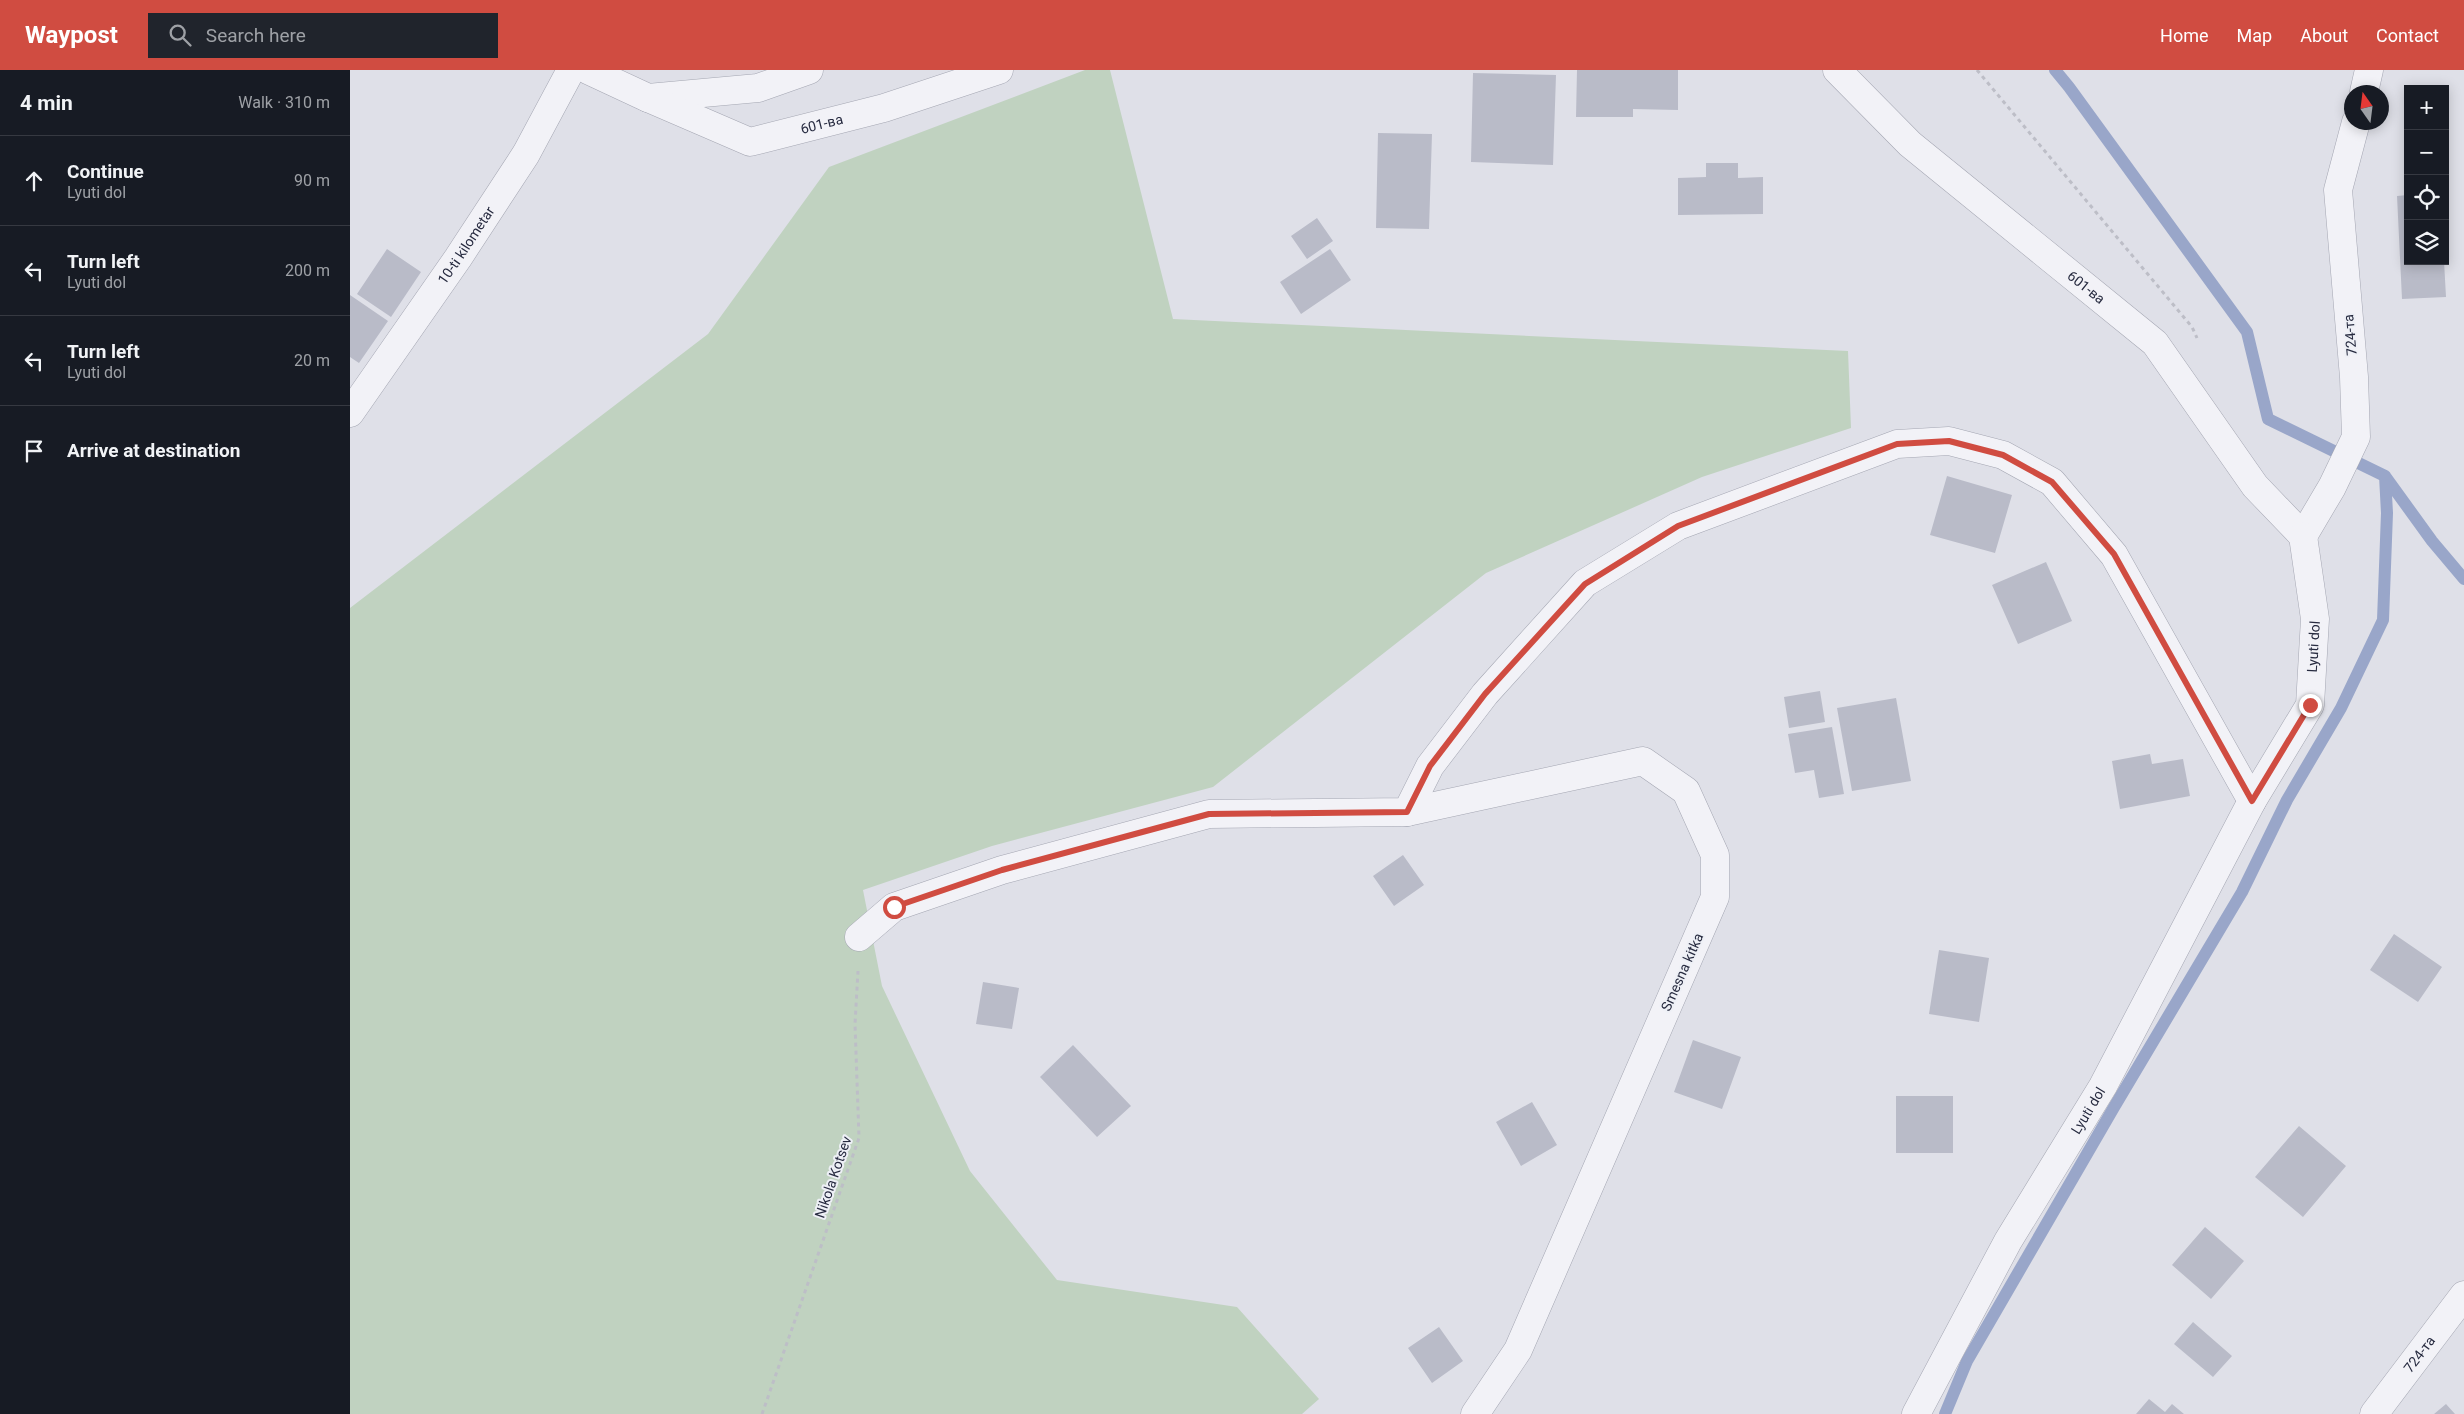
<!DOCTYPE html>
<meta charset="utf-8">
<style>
:root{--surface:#171b24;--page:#20242c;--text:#f1f3f6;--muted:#9ea1a6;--line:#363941;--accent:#d04c41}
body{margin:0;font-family:Roboto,sans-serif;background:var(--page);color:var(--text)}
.controls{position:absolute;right:15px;top:15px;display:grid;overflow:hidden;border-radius:0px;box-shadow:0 2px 12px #0003}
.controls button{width:45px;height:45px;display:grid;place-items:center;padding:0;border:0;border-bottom:1px solid var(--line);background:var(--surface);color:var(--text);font:25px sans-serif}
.compass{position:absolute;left:1994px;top:15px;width:45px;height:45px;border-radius:50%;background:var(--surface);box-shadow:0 2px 12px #0003;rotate:346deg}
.stop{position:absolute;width:15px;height:15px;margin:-11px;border:4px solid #d04c41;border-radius:50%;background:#fff}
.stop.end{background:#d04c41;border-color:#fff;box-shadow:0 1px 5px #0008}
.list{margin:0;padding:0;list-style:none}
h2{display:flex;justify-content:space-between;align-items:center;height:65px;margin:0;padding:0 20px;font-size:21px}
h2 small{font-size:16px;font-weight:400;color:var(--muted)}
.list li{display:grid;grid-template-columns:32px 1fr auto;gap:15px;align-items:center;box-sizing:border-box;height:90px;padding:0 20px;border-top:1px solid var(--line)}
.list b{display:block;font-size:19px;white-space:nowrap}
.list p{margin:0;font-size:16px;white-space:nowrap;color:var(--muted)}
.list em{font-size:16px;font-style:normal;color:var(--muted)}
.icon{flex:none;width:28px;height:28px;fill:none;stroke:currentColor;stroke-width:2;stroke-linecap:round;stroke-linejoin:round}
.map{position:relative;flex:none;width:2114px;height:1344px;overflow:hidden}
header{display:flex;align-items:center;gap:30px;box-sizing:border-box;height:70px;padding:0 25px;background:var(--accent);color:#fff}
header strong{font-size:24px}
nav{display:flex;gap:28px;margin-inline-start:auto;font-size:18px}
.search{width:350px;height:45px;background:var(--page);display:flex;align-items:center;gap:12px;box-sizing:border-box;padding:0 18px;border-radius:0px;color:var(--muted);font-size:19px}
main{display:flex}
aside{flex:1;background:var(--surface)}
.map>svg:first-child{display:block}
</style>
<header>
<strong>Waypost</strong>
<div class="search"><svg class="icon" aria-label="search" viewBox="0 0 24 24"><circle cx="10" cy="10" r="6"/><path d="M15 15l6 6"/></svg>Search here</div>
<nav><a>Home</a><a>Map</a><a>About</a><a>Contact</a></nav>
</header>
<main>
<aside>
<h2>4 min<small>Walk · 310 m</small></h2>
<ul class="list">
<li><svg class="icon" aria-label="ahead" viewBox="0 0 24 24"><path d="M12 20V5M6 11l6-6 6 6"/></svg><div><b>Continue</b><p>Lyuti dol</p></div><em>90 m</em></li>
<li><svg class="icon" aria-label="left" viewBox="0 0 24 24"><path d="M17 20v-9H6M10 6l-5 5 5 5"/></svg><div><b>Turn left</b><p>Lyuti dol</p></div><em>200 m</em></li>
<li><svg class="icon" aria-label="left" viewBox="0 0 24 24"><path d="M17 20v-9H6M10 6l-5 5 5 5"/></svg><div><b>Turn left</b><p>Lyuti dol</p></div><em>20 m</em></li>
<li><svg class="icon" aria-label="arrive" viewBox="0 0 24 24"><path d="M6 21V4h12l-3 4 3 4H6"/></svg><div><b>Arrive at destination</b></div></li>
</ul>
</aside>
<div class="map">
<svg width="2114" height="1344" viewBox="0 0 2114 1344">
<rect width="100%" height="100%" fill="#dfe0e8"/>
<path fill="#c0d2c0" d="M735 0H760L823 249 1498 281 1501 358 1352 407 1136 503 863 717 642 776 513 820 532 916 620 1101 707 1210 887 1237 969 1329 952 1344H0V538L358 264 479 97Z"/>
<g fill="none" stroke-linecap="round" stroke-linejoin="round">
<path stroke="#99a6c9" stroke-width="12" d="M2035 406 2082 471 2114 509
M1595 1344 1617 1291 1763 1039 1892 822 1937 730 1991 638 2033 550 2037 443 2035 406 1918 349 1897 262 1719 17 1705 0"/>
</g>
<path fill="#b9bbc8" d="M1227 0H1328V40L1283 39V47H1226Z
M1123 3 1206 5 1203 95 1121 92Z
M1028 63 1082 64 1079 159 1026 158Z
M1356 93H1388V108L1413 107V144L1328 145V108L1356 107Z
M2058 125V191H2094L2096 227 2052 229 2047 126Z
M967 148 983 171 957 189 941 166Z
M37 179 71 202 41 247 7 224Z
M980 179 1001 210 951 244 930 212Z
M0 225 38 251 9 293 0 287Z
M1597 406 1662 425 1645 483 1580 465Z
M1696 492 1722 551 1668 574 1642 515Z
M1470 621 1475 652 1439 658 1434 627Z
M1546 628 1561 711 1502 721 1487 638Z
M1482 657 1494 724 1469 728 1464 700 1445 703 1438 664Z
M1800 684 1802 694 1833 689 1840 726 1770 739 1762 691Z
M1053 785 1074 815 1044 836 1023 806Z
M2044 864 2092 897 2068 932 2020 900Z
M1589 880 1639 888 1629 952 1579 944Z
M633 912 669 918 662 959 626 954Z
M1343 970 1391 987 1372 1039 1324 1022Z
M723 975 781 1036 747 1067 690 1007Z
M1546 1026H1603V1083H1546Z
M1182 1032 1207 1075 1171 1096 1146 1052Z
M1949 1056 1996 1096 1953 1147 1905 1107Z
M1855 1157 1894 1191 1861 1229 1822 1195Z
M1843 1252 1882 1286 1863 1307 1824 1274Z
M1089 1257 1113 1291 1082 1313 1058 1278Z
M1799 1329 1815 1342 1822 1334 1834 1344H1786Z
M2096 1334 2105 1344H2084Z"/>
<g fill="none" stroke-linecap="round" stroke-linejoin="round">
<defs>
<g id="minor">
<path d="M238 0 298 28 408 18 459 0"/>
<path id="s1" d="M1487 0 1560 74 1805 273 1905 416 1953 466"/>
<path d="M2014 22 2019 0"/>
<path id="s2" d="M298 28 400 72 534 38 649 0"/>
<path id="s3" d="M0 343 108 188 176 84 221 0"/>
<path d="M1953 466 1982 417 2006 367 2004 307 1988 120 2006 52"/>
<path d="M1057 742 1293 691 1336 721 1365 785V827L1168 1280 1125 1344"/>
<path d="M509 867 544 837 652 800 859 744 1057 742 1080 696 1135 624 1235 513 1328 456 1547 374 1599 371 1653 385 1702 412 1764 485 1902 731"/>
<path id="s4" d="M1566 1344 1658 1171 1753 1016 1902 731 1960 635 1965 549 1953 466"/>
<path id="s5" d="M2024 1344 2114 1225"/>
</g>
</defs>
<use href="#minor" stroke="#a4a6b2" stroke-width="29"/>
<path stroke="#bdbec7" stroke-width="3" stroke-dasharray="4 4" stroke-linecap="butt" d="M1627 0 1842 257 1847 268
M412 1344 509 1068 505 954 508 901"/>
<use href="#minor" stroke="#f2f2f7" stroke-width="28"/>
</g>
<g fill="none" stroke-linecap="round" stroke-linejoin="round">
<path stroke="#d04c41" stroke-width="6" d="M544 837 652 800 859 744 1057 742 1080 696 1135 624 1235 514 1328 456 1547 374 1599 371 1653 385 1702 412 1764 484 1902 731 1960 635"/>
</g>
<g text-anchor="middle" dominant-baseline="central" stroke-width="4" stroke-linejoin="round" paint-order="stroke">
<g font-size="14" fill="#272b40" stroke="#eef0f6">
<text stroke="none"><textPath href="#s2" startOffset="185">601-ва</textPath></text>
<text stroke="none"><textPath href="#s3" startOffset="204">10-ti kilometar</textPath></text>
<text stroke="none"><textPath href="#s1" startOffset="331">601-ва</textPath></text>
<text transform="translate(2000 265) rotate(-95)">724-та</text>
<text stroke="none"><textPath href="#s4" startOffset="870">Lyuti dol</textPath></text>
<text transform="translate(1332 902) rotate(-66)">Smesna kitka</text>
<text stroke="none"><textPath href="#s4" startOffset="349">Lyuti dol</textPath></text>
<text transform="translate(483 1107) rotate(-71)">Nikola Kotsev</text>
<text stroke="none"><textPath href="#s5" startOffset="75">724-та</textPath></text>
</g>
</g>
</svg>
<div class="controls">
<button>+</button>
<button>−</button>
<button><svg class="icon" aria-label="locate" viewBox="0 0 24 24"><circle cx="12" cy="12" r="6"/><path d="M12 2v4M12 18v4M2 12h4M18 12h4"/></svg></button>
<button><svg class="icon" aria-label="layers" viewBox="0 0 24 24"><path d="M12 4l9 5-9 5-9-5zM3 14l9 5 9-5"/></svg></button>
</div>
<svg class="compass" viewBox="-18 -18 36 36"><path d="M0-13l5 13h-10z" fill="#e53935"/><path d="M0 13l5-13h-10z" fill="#9ea1a6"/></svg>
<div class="stop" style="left:544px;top:837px"></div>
<div class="stop end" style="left:1960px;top:635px"></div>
</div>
</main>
